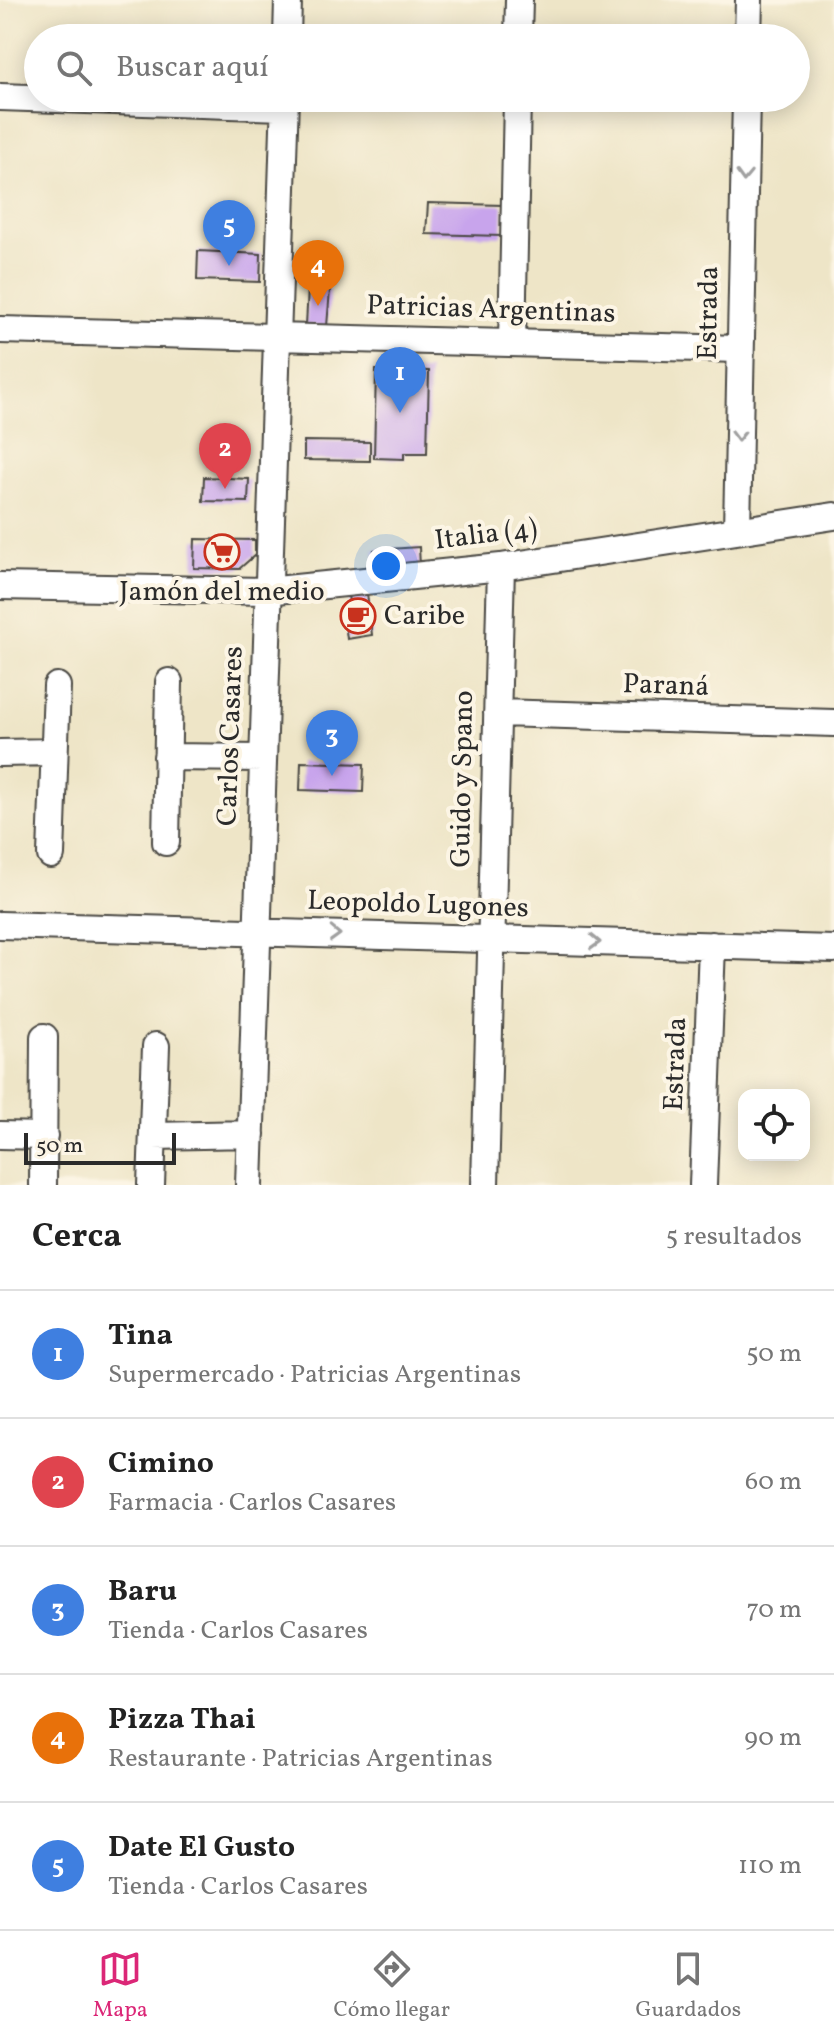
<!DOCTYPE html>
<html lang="es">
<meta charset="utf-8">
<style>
:root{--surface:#fff;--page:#f6f6f6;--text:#222;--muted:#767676;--line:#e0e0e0;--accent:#db2777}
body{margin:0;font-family:Vollkorn,serif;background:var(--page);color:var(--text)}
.controls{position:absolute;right:24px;bottom:24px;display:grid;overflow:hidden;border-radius:16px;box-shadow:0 4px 20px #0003}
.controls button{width:72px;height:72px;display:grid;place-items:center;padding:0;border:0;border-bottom:2px solid var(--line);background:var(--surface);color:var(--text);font:40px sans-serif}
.scale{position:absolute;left:24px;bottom:20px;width:152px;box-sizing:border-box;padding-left:8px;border:4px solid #2b2b2b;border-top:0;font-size:22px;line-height:28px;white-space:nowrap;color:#2b2b2b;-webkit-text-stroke:6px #fcf5e5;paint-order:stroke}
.you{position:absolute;left:386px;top:566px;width:28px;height:28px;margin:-20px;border:6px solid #fff;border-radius:50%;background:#1a73e8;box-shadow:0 0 0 12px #1a73e833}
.badge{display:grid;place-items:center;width:52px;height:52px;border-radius:50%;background:var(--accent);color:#fff;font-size:26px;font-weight:700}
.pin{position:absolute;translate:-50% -66px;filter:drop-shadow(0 2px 4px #0008)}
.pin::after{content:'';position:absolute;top:42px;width:28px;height:24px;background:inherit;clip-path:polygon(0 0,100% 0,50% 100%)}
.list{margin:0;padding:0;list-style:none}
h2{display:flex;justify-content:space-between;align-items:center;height:104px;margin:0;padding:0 32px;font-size:34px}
h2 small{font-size:26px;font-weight:400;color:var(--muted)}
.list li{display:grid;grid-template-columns:52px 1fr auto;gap:24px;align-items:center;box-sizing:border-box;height:128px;padding:0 32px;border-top:2px solid var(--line)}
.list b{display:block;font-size:30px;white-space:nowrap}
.list p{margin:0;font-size:26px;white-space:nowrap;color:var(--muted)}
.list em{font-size:26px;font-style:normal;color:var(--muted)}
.icon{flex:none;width:44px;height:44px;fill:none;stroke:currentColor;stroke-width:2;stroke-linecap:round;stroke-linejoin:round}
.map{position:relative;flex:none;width:834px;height:1185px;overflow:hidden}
.search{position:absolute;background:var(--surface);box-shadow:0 4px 20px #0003;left:24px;right:24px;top:24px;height:88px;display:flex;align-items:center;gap:20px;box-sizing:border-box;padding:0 28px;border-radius:44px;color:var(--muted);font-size:30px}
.sheet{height:744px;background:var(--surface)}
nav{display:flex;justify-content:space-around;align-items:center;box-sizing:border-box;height:112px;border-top:2px solid var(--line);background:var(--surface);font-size:22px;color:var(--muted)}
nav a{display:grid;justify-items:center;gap:4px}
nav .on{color:var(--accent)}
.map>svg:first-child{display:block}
</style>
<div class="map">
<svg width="834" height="1185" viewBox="0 0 834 1185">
<rect width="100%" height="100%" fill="#fcf5e5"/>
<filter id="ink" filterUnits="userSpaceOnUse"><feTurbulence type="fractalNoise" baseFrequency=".0125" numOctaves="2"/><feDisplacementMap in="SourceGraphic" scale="16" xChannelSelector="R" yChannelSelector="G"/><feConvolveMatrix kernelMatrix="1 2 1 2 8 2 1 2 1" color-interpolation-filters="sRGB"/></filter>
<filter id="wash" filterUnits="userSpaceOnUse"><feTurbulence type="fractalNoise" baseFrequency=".006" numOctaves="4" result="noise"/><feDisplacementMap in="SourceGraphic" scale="32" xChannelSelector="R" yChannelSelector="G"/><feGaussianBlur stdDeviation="1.8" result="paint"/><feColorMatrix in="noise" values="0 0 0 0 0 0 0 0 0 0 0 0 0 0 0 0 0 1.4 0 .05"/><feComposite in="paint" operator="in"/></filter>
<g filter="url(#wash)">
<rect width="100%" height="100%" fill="#eee5c7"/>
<g id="blocks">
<path fill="#c8a4ec" d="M428 203 503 205 502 236 426 234Z
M198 251 261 254 260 282 197 280Z
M308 288 330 290 327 326 306 325Z
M376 370 429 371 427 453H404V459L374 458Z
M304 441 370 442V461L304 460Z
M204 477 249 479 248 502 203 501Z
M195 539 255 540V555L239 569 194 568Z
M419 547 420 566 376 570 374 550Z
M367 593 372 635 347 639 345 623H352L348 595Z
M301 762 364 764 363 792 300 790Z"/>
</g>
</g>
<g filter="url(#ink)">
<use href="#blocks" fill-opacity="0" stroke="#484742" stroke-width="2"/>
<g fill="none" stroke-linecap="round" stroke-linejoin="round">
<defs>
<path id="minor" d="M287 38 288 0
M518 38 519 0
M748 38 749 0
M0 97 284 107
M0 330 739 349
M512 343 517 98
M737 529 746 98
M0 586 267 591 501 567 834 516
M497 713 834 723
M0 753 54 752
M167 757 262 758
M166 842 169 682
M51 855 57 686
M0 925 834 949
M0 1135 44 1136
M153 1136 251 1134
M43 1185 44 1037
M151 1185 156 1046
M249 1185 285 98
M485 1185 501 567
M703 1185 712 945"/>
</defs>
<use href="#minor" stroke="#484742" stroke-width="30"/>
<use href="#minor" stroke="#fff" stroke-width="26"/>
</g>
<defs><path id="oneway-chevron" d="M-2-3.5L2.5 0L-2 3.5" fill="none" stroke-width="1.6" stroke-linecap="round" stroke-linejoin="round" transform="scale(2)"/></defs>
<g stroke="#a0a0a0">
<use href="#oneway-chevron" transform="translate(744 176) rotate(92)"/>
<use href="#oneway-chevron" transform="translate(738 436) rotate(91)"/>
<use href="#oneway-chevron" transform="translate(335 934) rotate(2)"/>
<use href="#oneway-chevron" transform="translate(595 942) rotate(2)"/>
</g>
</g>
<defs>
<symbol id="supermarket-ring" viewBox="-11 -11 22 22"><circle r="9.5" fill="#fcf5e5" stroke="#c8321e" stroke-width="1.5"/><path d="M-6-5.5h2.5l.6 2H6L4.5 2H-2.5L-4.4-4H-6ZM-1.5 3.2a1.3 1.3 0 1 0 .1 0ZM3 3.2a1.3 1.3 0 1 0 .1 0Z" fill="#c8321e"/></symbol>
<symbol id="cafe-ring" viewBox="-11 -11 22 22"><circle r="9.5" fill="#fcf5e5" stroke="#c8321e" stroke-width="1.5"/><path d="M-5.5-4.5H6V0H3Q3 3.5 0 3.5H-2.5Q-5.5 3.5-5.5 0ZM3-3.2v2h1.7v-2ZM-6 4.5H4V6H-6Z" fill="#c8321e"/></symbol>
</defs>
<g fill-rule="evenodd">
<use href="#supermarket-ring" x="202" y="532" width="40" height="40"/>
<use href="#cafe-ring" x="338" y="596" width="40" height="40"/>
</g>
<g text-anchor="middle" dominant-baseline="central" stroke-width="8" stroke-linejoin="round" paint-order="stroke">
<g font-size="28" fill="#2b2b2b" stroke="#fcf5e5">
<text transform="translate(491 310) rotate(2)">Patricias Argentinas</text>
<text transform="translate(709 313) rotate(-89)">Estrada</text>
<text transform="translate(486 535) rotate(-7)">Italia (4)</text>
<text transform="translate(666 686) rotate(2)">Paraná</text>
<text transform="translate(231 736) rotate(-88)">Carlos Casares</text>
<text transform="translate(463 779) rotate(-89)">Guido y Spano</text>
<text transform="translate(418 905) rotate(2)">Leopoldo Lugones</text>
<text transform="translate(676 1064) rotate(-88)">Estrada</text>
</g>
<g font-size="28" fill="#2b2b2b" stroke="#fcf5e5">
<text x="222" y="592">Jamón del medio</text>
<text x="384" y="616" text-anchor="start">Caribe</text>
</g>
</g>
</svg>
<div class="controls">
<button><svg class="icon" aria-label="locate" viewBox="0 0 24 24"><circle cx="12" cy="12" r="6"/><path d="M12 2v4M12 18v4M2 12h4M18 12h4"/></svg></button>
</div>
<div class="scale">50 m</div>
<div class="you"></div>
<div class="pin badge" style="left:400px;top:413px;background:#3f7fe0">1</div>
<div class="pin badge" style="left:225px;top:489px;background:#e0444e">2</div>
<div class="pin badge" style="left:332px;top:776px;background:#3f7fe0">3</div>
<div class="pin badge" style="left:318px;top:306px;background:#e8710a">4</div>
<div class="pin badge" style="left:229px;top:266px;background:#3f7fe0">5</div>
<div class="search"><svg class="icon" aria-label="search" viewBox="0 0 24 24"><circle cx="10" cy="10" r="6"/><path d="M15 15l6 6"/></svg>Buscar aquí</div>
</div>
<section class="sheet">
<h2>Cerca<small>5 resultados</small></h2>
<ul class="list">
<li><span class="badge" style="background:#3f7fe0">1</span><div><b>Tina</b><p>Supermercado · Patricias Argentinas</p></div><em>50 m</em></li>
<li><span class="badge" style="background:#e0444e">2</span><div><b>Cimino</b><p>Farmacia · Carlos Casares</p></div><em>60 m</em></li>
<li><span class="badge" style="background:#3f7fe0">3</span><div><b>Baru</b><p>Tienda · Carlos Casares</p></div><em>70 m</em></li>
<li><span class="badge" style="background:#e8710a">4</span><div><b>Pizza Thai</b><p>Restaurante · Patricias Argentinas</p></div><em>90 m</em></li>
<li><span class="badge" style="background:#3f7fe0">5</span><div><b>Date El Gusto</b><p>Tienda · Carlos Casares</p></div><em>110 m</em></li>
</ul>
</section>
<nav>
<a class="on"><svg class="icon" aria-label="map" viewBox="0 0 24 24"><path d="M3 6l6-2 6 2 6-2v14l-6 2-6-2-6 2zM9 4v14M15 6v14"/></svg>Mapa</a>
<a><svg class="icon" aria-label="directions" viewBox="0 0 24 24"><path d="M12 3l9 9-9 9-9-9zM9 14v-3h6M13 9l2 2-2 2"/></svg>Cómo llegar</a>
<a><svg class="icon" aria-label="saved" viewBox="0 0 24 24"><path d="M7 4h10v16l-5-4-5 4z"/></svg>Guardados</a>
</nav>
